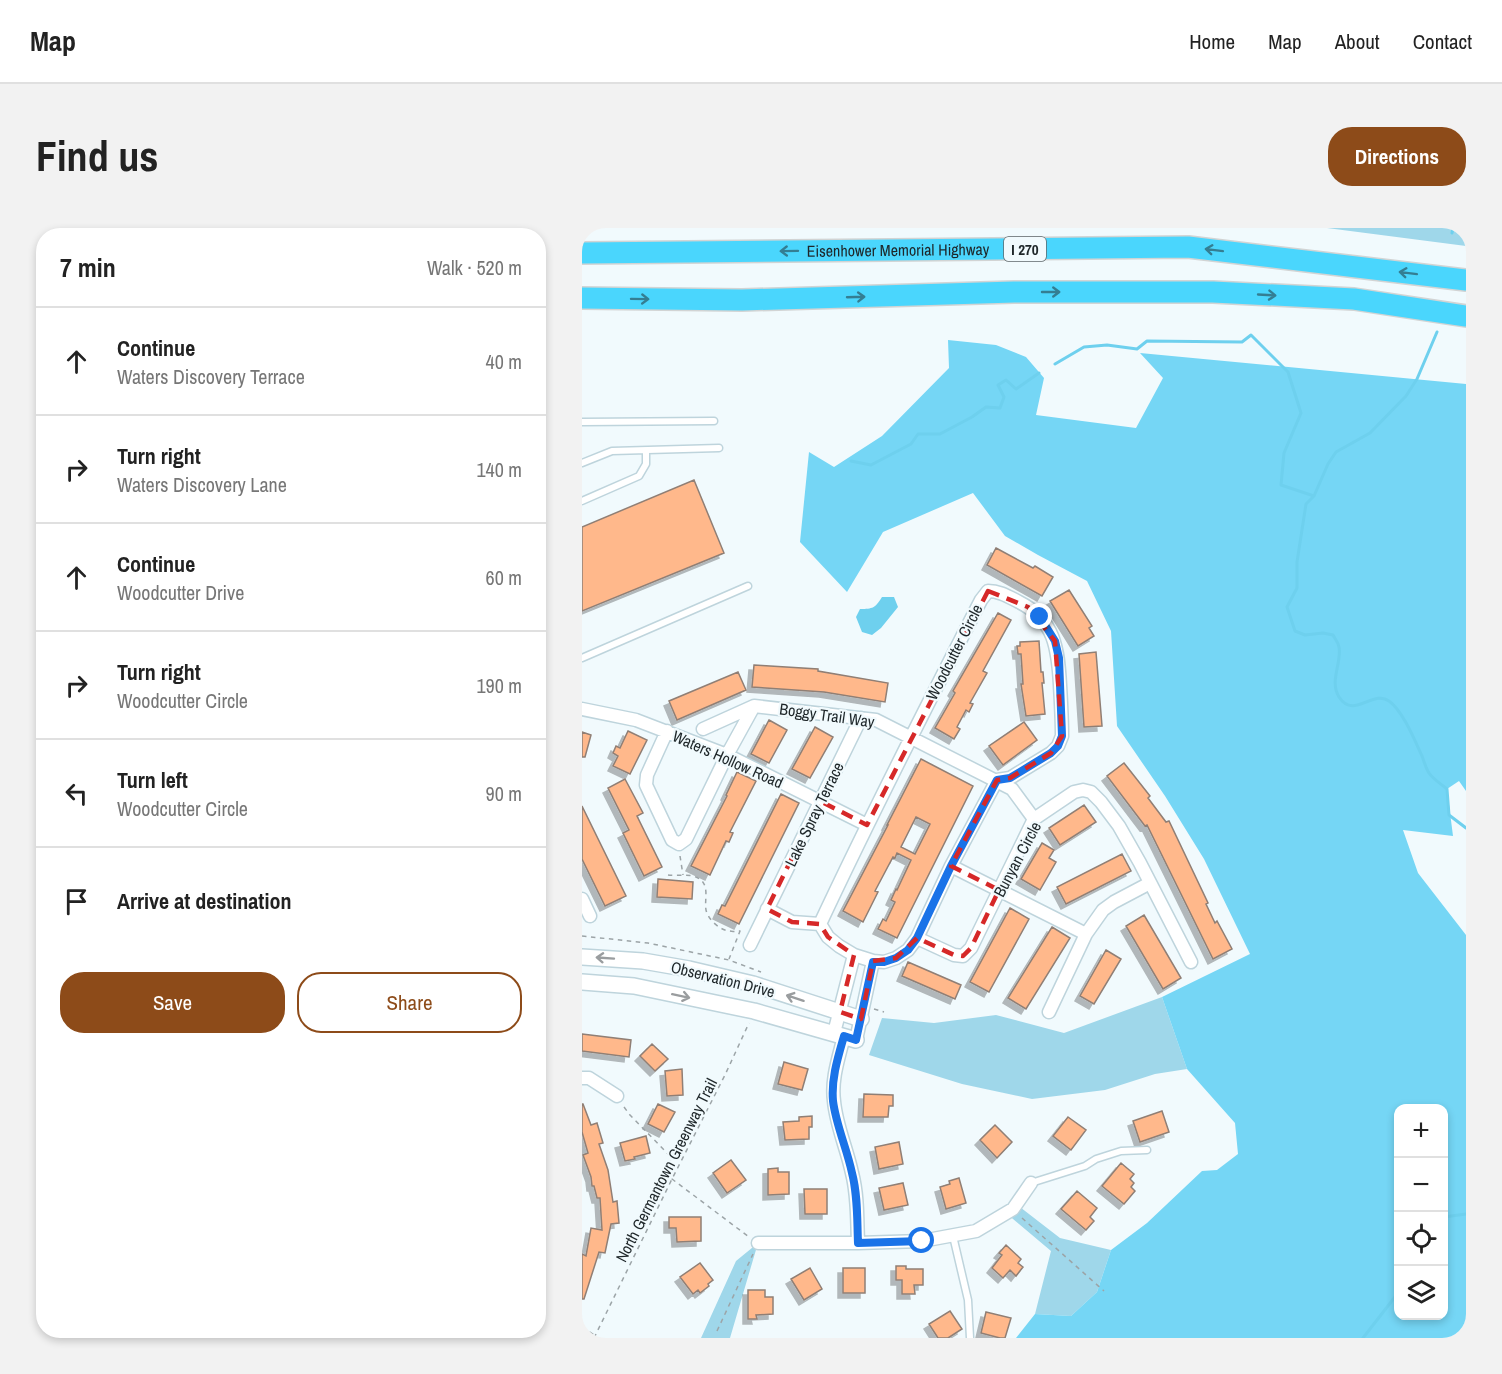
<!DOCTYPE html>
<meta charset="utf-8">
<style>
:root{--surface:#fff;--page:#f2f2f2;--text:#222;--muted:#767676;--line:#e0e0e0;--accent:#8d4b19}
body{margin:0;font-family:"Archivo Narrow",sans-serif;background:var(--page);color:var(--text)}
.controls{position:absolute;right:18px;bottom:18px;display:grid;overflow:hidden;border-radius:12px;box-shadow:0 3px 9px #0003}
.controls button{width:54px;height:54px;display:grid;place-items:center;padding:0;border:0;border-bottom:2px solid var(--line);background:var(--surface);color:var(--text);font:30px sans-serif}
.stop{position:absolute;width:18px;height:18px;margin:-14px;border:4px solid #1a73e8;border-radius:50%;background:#fff}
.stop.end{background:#1a73e8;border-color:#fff;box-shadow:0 2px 6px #0008}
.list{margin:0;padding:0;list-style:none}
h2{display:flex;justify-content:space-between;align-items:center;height:78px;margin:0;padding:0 24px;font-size:26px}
h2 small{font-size:20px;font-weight:400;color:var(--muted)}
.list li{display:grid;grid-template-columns:39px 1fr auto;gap:18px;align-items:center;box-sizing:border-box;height:108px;padding:0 24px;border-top:2px solid var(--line)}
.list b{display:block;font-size:22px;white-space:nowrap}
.list p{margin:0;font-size:20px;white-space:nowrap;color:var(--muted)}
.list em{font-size:20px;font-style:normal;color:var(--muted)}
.actions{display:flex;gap:12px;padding:18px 24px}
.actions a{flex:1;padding:14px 0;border:2px solid var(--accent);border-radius:24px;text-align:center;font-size:21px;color:var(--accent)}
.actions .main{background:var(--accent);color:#fff}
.icon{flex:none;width:33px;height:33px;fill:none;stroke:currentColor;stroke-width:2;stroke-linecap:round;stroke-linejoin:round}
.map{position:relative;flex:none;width:884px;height:1110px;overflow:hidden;border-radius:24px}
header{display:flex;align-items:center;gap:36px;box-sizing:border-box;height:84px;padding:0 30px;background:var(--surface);border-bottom:2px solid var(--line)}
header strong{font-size:28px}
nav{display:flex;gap:33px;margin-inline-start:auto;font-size:21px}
.intro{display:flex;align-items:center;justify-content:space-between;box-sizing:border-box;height:144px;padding:0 36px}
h1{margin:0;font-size:42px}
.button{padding:15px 27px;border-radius:24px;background:var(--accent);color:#fff;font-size:21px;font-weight:700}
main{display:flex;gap:36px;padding:0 36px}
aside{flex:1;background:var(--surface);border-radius:24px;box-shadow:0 3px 9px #0003}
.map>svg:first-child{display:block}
</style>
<header>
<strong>Map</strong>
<nav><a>Home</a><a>Map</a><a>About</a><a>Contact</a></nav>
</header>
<div class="intro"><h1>Find us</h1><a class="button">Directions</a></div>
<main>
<aside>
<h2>7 min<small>Walk · 520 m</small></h2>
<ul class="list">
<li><svg class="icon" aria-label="ahead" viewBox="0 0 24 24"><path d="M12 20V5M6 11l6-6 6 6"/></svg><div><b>Continue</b><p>Waters Discovery Terrace</p></div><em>40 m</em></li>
<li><svg class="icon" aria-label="right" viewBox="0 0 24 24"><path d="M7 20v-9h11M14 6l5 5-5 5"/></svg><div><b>Turn right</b><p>Waters Discovery Lane</p></div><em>140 m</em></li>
<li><svg class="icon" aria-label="ahead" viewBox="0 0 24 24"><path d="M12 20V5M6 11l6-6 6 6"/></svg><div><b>Continue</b><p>Woodcutter Drive</p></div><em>60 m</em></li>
<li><svg class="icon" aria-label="right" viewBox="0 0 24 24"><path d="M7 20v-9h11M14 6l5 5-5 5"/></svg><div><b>Turn right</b><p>Woodcutter Circle</p></div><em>190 m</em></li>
<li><svg class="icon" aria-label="left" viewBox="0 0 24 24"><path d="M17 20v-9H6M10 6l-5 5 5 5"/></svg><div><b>Turn left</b><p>Woodcutter Circle</p></div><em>90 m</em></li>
<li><svg class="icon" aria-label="arrive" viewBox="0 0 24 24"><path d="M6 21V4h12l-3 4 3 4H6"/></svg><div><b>Arrive at destination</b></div></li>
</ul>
<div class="actions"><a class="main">Save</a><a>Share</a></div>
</aside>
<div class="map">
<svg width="884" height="1110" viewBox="0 0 884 1110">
<defs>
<filter id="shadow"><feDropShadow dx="-5" dy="5" stdDeviation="0" flood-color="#0004"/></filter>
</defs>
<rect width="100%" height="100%" fill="#f1fafd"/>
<path fill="#9fd7ea" d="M745 0H884V18Z
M580 769 605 841 573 846 523 862 450 871 380 856 287 827 300 790 352 795 414 787 482 805Z
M434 976 478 1010 529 1022 515 1064 489 1088 453 1086 469 1023 424 985Z
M176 1015 148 1110H119L154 1033Z"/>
<path fill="#75d6f5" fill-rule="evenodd" d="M366 112 414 117 444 129 462 150 454 187 554 200 581 150 558 125 884 156V563L877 553 865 561 871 608 821 602 836 645 884 707V1110H434L453 1086 489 1088 515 1064 529 1022 565 995 620 943 635 942 656 926 653 895 605 841 580 769 668 726 622 631 583 568 535 498 529 403 505 353 456 327 423 308 391 265 301 304 265 364 218 314 227 224 252 239 300 208 367 140ZM816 880H862V1088H816Z"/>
<path fill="#6ed0ee" d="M300 369H312L316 379 299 400 290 407 280 404 274 389 278 381C291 381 293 380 300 369Z"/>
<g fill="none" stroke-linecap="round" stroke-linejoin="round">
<path stroke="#6ed0ee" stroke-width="3" d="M870 5 871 0
M855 104 835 151 824 168 788 205 754 224 746 236 732 268 724 276 715 334V360L705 379 713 403 723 407 741 405 751 407C753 411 756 414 757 419 760 435 747 453 757 469 772 492 791 461 807 473 821 483 833 513 840 528 842 533 844 541 847 545 851 551 859 556 865 561L867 587 884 600
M473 136 502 119 525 117 555 121 565 113 660 114 669 107 706 144 719 185 702 225 699 257 732 268
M269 233 289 237 329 216 336 206H358L390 189 404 179 418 180 422 169 416 157 424 152 434 161 457 145
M862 989 884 986
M781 1110 816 1065"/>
</g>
<path fill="#ffb88b" stroke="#907f75" stroke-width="1.5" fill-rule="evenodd" filter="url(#shadow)" d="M112 252 142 325 0 383V299Z
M414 320 451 340 453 338 471 349 460 368 405 337Z
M487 362 510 398 507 400 512 408 496 418 468 373Z
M416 385 429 392 401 443 405 445 388 475 391 476 387 484 384 482 375 499 378 501 372 511 353 500 373 465 371 463Z
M457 413 459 444H461L462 455H460L463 486 444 488 439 456H441L439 426H436L435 418H438V414Z
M514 424 520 498 502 499 497 426Z
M172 437 236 441V443L306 455 303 474 242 464 170 459Z
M156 444 164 462 95 492 87 473Z
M187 492 205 502 187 535 169 526Z
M442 494 455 512 421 537 407 518Z
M233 499 251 509 228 550 210 541Z
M46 503 65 512 48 546 31 538 36 528 31 525 34 518 38 520Z
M0 504 9 507 3 529H0Z
M339 531 391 558 315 710 296 701 301 691 304 693 313 674 309 672 314 661 315 662 329 632 315 625 313 630 311 629 293 663 296 664 281 694 261 683 306 597H305ZM334 589 348 596 333 626 319 619Z
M542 535 568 568 566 570 584 594 587 593 626 675 624 676 633 695 635 693 650 721 631 731 565 597 563 598 525 548Z
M155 544 174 553 148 604 151 605 147 614 144 613 128 647 109 638 145 568 144 567Z
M43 551 61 585 55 588 80 639 62 648 41 605 47 602 26 560Z
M199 566 217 575 157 696 136 686 140 677 143 678Z
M502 577 514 594 478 617 467 600Z
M0 578 44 668 23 678 0 631Z
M460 615 472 622 467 630 474 634 458 662 439 651Z
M540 626 549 643 484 676 475 659Z
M76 651 111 654 110 671 75 669Z
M428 680 447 691 407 764 388 754Z
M562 687 599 750 581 761 544 698Z
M470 699 488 710 444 781 426 770Z
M524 722 539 731 512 776 498 768Z
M326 734 379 757 373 771 320 748Z
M0 806 49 812 47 829 0 823Z
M70 816 86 831 73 843 58 828Z
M202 834 226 841 220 862 196 856Z
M100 841 101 867 85 868 83 843Z
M282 866 311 867V878H307L306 889H281Z
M0 876H1L9 897 15 895 21 915 17 916 26 942 31 974 35 973 37 995 29 996 23 1025 17 1024 2 1071H0V1026L4 1028 9 1000 20 1002 18 970H15L12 958H10L9 949 1 927 6 925 0 904Z
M76 876 93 884 82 904 66 896Z
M580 883 587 904 558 914 551 893Z
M230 888V899H227V911L203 912 201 894 217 893V889Z
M486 889 504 902 489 922 471 908Z
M413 897 430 914 415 930 398 912Z
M64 908 68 925 52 929 53 931 43 933 38 915Z
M317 914 321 936 297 941 293 919Z
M149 932 164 952 145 965 131 945Z
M539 935 552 946 548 951 552 955 549 959 553 963 542 976 520 958Z
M196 940V944H207V966L186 967V941Z
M377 950 384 975 364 981 358 959 368 956 367 953Z
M321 955 326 977 302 982 297 960Z
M222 961H245V986H223Z
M495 963 515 980 508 989 512 993 504 1002 479 981Z
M87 989H119V1013L95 1014 94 1000H87Z
M424 1017 439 1031 436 1035 441 1039 434 1048 428 1042 421 1050 410 1040 420 1027 417 1025Z
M118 1035 131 1052 126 1056 127 1058 118 1065 116 1062 111 1066 98 1049Z
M314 1038H324V1041H341V1057H332L333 1066H320V1052H314Z
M228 1040 240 1061 222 1072 209 1051Z
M261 1040H283V1065H261Z
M166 1062H183V1069H191V1086L174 1087 175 1091H166Z
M368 1083 380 1101 366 1110H356L347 1096Z
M404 1084 429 1090 423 1110H418L399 1105Z"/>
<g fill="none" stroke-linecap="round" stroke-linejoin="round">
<defs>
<path id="service" d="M0 194 132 193
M0 235 30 223 137 220
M0 273 57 248 64 236V223
M0 430 166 358
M449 955 503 938 514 931 539 923 565 922
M371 1008 386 1072 388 1110"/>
<path id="minor" d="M406 363C418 363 427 369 437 374 473 392 476 421 478 457 479 474 480 491 480 508L476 518 469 525 428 550 415 552 369 638 335 710 326 722 314 730 302 734 291 733 272 727 257 718 246 709 238 696C289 587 344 479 399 372Z
M0 481 54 492 145 527 285 597
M121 501 172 478 294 492 430 561 452 591
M85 503 65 547 64 557 90 612 97 616 104 611 145 527 172 478
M369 638 504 706
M0 671 8 688
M185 681 210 694 238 696
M335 710 372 727 381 728 389 720 452 591 492 564 501 562 509 564 519 574 537 598 558 635 609 734
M168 717 279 490
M467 784 504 706 521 682 532 674 568 655
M252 805 272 727
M262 808C257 829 249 851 252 873 254 897 265 921 270 945 276 968 275 992 276 1015
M274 812 291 733
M0 850H7L35 868
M176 1015H276L340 1013 394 1003 431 981 449 955"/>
<path id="tertiary" d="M0 729 61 733 107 741 171 756 279 791
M0 754 52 758 172 783 274 812"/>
<g id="motorway">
<path id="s1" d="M0 25 606 19 884 52"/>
<path d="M0 70 160 72 432 64H631L772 71 884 88"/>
</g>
</defs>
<use href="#service" stroke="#bed4dc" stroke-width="9"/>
<use href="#minor" stroke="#bed4dc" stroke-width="15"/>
<use href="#tertiary" stroke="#bed4dc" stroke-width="18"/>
<use href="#motorway" stroke="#d2d4d4" stroke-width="24"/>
<path stroke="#9ca4a7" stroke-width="1.5" stroke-dasharray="4.5 4.5" stroke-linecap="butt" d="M98 628 101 647
M86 647C93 648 108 646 114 649 129 655 122 671 124 682 126 692 139 703 148 703 151 704 154 703 158 703L147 731
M0 708 66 715 147 732 179 744
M292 781 302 784
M42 879 48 887 88 928 90 951 167 1009
M440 990 522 1063
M0 1099 12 1107
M135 1103 171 1026
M12 1110 90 951 143 847 167 795"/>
<use href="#service" stroke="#fff" stroke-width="6"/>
<use href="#minor" stroke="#fff" stroke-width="12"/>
<use href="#tertiary" stroke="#fff" stroke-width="15"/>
<use href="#motorway" stroke="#4ad6fd" stroke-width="21"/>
</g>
<defs><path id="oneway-shaft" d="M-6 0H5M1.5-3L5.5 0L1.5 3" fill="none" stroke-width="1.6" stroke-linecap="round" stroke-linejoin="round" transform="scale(1.5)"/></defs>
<g stroke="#347e93">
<use href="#oneway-shaft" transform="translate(632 22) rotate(-173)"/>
<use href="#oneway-shaft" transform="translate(207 23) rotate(179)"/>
<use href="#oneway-shaft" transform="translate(826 45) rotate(-173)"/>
<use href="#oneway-shaft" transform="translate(469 64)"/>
<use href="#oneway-shaft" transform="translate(685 67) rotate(3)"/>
<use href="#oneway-shaft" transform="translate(274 69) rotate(-2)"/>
<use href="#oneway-shaft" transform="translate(58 71) rotate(1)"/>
</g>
<g stroke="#9a9d9f">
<use href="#oneway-shaft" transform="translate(23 730) rotate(-176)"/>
<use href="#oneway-shaft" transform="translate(99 768) rotate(12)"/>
<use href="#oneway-shaft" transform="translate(213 770) rotate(-162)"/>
</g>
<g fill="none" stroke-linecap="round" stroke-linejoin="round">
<path stroke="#1a73e8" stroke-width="8" d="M340 1013 276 1015C275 992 276 968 270 945 265 921 254 897 251 873 249 851 256 829 262 808L274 812 291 734H302L314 730 326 722 335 710 369 638 415 552 428 550 469 525 476 518 480 508 477 430 473 413 458 389"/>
</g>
<path fill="none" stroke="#d62828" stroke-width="4.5" stroke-dasharray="12 8" stroke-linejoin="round" d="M406 363 446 379 473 413 480 508 469 525 428 550 415 552 369 638 417 662 389 720 381 728 372 727 335 710 314 730 291 733 279 791 258 784 272 727 246 709 238 696 210 694 185 681 238 573 285 597Z"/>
<g text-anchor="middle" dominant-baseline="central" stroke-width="4.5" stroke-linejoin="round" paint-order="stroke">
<rect fill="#f1fafd" stroke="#5d6669" stroke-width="1.5" x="422" y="9" width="42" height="24" rx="4.5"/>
<g font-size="15" font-weight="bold" fill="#1e2629">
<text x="443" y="21">I 270</text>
</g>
<g font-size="16" fill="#1e2629" stroke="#f1fafd">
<text stroke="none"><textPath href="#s1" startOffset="316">Eisenhower Memorial Highway</textPath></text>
<text transform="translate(372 424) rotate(-63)">Woodcutter Circle</text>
<text transform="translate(245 487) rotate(8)">Boggy Trail Way</text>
<text transform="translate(146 531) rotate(24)">Waters Hollow Road</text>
<text transform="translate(232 586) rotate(-64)">Lake Spray Terrace</text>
<text transform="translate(435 631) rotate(-62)">Bunyan Circle</text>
<text transform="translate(141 751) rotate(14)">Observation Drive</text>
<text transform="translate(84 942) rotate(-63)">North Germantown Greenway Trail</text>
</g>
</g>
</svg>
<div class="controls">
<button>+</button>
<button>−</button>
<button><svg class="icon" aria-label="locate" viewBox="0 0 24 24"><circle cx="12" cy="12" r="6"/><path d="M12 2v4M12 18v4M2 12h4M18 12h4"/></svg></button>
<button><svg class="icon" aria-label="layers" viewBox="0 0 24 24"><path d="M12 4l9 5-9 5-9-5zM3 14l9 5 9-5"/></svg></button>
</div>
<div class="stop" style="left:340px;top:1013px"></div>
<div class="stop end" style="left:458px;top:389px"></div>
</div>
</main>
